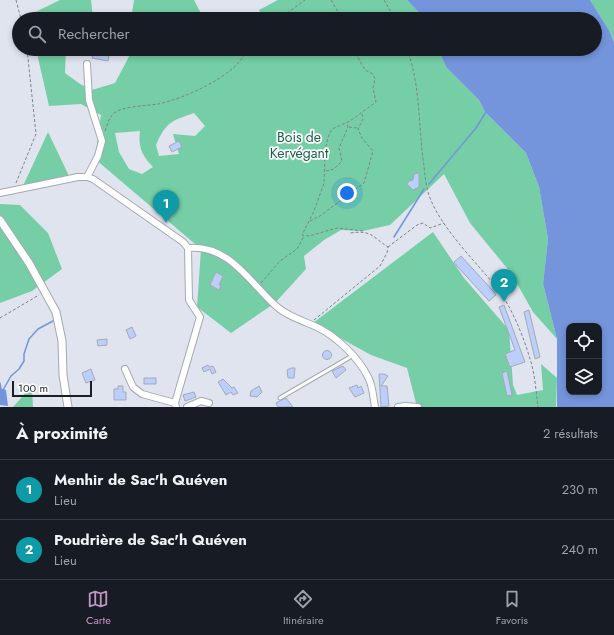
<!DOCTYPE html>
<html lang="fr">
<meta charset="utf-8">
<style>
:root{--surface:#171b24;--page:#242831;--text:#f1f3f6;--muted:#9ea1a6;--line:#363941;--accent:#c195c5}
body{margin:0;font-family:Jost,sans-serif;background:var(--page);color:var(--text)}
.controls{position:absolute;right:12px;bottom:12px;display:grid;overflow:hidden;border-radius:8px;box-shadow:0 2px 6px #0003}
.controls button{width:36px;height:36px;display:grid;place-items:center;padding:0;border:0;border-bottom:1px solid var(--line);background:var(--surface);color:var(--text);font:20px sans-serif}
.scale{position:absolute;left:12px;bottom:10px;width:80px;box-sizing:border-box;padding-left:4px;border:2px solid #1d1e22;border-top:0;font-size:11px;line-height:14px;white-space:nowrap;color:#1d1e22;-webkit-text-stroke:3px #fff;paint-order:stroke}
.you{position:absolute;left:347px;top:193px;width:14px;height:14px;margin:-10px;border:3px solid #fff;border-radius:50%;background:#1a73e8;box-shadow:0 0 0 6px #1a73e833}
.badge{display:grid;place-items:center;width:26px;height:26px;border-radius:50%;background:var(--accent);color:#fff;font-size:13px;font-weight:700}
.pin{position:absolute;translate:-50% -33px;filter:drop-shadow(0 1px 2px #0008)}
.pin::after{content:'';position:absolute;top:21px;width:14px;height:12px;background:inherit;clip-path:polygon(0 0,100% 0,50% 100%)}
.list{margin:0;padding:0;list-style:none}
h2{display:flex;justify-content:space-between;align-items:center;height:52px;margin:0;padding:0 16px;font-size:17px}
h2 small{font-size:13px;font-weight:400;color:var(--muted)}
.list li{display:grid;grid-template-columns:26px 1fr auto;gap:12px;align-items:center;box-sizing:border-box;height:60px;padding:0 16px;border-top:1px solid var(--line)}
.list b{display:block;font-size:15px;white-space:nowrap}
.list p{margin:0;font-size:13px;white-space:nowrap;color:var(--muted)}
.list em{font-size:13px;font-style:normal;color:var(--muted)}
.icon{flex:none;width:22px;height:22px;fill:none;stroke:currentColor;stroke-width:2;stroke-linecap:round;stroke-linejoin:round}
.map{position:relative;flex:none;width:614px;height:407px;overflow:hidden}
.search{position:absolute;background:var(--surface);box-shadow:0 2px 6px #0003;left:12px;right:12px;top:12px;height:44px;display:flex;align-items:center;gap:10px;box-sizing:border-box;padding:0 14px;border-radius:22px;color:var(--muted);font-size:15px}
.sheet{height:172px;background:var(--surface)}
nav{display:flex;justify-content:space-around;align-items:center;box-sizing:border-box;height:56px;border-top:1px solid var(--line);background:var(--surface);font-size:11px;color:var(--muted)}
nav a{display:grid;justify-items:center;gap:2px}
nav .on{color:var(--accent)}
.map>svg:first-child{display:block}
</style>
<div class="map">
<svg width="614" height="407" viewBox="0 0 614 407">
<rect width="100%" height="100%" fill="#e0e4ee"/>
<path fill="#75cea5" fill-rule="evenodd" d="M60 0H91L93 18 30 19 29 15Z
M134 0H194L204 19H131Z
M278 0H407L425 19H263L259 10Z
M590 0H614V42L609 30Z
M36 49H66L65 73 80 84 92 90 115 83 133 49H438L446 67 479 100 485 112 526 153 539 187 548 239 543 284 557 339 533 312 511 273 470 223 444 174 390 225 363 231 341 230 324 240 304 256 306 269 275 303 231 333 197 307 201 249 95 159 101 115 81 104 49 106ZM194 113 205 126 195 136 173 134 179 154 159 156 156 145C166 122 171 121 194 113ZM140 131C138 147 142 156 153 167L142 174 129 169 119 152 115 133Z
M48 132 70 178 23 186Z
M0 204 20 205 48 233 62 269 32 291 0 303Z
M433 232 464 278 509 330 513 385 517 395 543 390 541 364 557 378 556 407H417L407 368 371 355 313 323Z
M29 389 32 390 33 407H13Z"/>
<path fill="#7495dc" fill-rule="evenodd" d="M407 0H590L609 30 614 42V407H557V339L543 284 548 239 539 187 526 153 485 112 479 100 446 67 438 49H595V19H425ZM569 326H599V392H569Z
M0 388 6 390 8 406 0 405Z"/>
<g fill="none" stroke-linecap="round" stroke-linejoin="round">
<path stroke="#7495dc" stroke-width="1.5" d="M429 184 476 128 486 112
M394 237 424 189
M0 383 1 389
M3 390 11 376 19 369 24 361V354L29 339 38 329 53 321"/>
</g>
<path fill="#bccefc" stroke="#a5a9b3" d="M93 53 107 55 109 57 108 61 92 58Z
M179 141 182 147 172 152 169 146Z
M419 173V187L413 190 407 184 409 181 413 180 414 174Z
M461 256 494 292 496 295 489 301 456 265 454 262Z
M216 272 223 276 219 285H221L219 290 210 285Z
M504 305 525 362 510 367 505 354 515 350 499 307Z
M529 310 540 357 535 359 524 312Z
M132 327 136 336 130 339 126 330Z
M107 339V345L98 346 97 340Z
M322.5 355a4.5 4.5 0 1 1 9 0a4.5 4.5 0 1 1-9 0Z
M208 365 209 367 213 366 216 372 212 374 210 369 204 372 202 368Z
M343 366 346 370 336 378 332 371Z
M291 368H295L294 378H288L287 370Z
M91 369 95 380 86 383 82 373Z
M507 371 512 395 507 396 502 373Z
M379 374H384L388 376 381 386H387L389 406 381 407Z
M144 378H156V384H144Z
M223 379 232 388 234 387 238 393 233 395 231 392 226 395 218 382Z
M357 385 358 388 361 386 364 393 355 397 349 388Z
M118 386H123V392H126V400H114V389H118Z
M259 386 262 392 257 397 250 396 251 391Z
M194 392 196 397 185 401 183 395Z
M286 398 293 407H278L276 403Z"/>
<g fill="none" stroke-linecap="round" stroke-linejoin="round">
<defs>
<path id="service" d="M280 398 352 356"/>
<path id="minor" d="M87 177 98 156 102 141 89 100 87 64
M0 193 78 177H87L93 179 183 242 188 248C229 244 250 283 276 306 287 316 303 321 317 327 337 337 358 357 368 377 373 386 373 397 375 407
M125 369 133 387 142 394 175 403 176 407
M175 403 200 317 189 300 188 248
M187 407 201 401 209 403
M398 407 405 406 418 407"/>
<path id="tertiary" d="M0 220 29 263 56 312 62 341 63 375 68 407"/>
</defs>
<use href="#service" stroke="#a4a8b2" stroke-width="5"/>
<use href="#minor" stroke="#a4a8b2" stroke-width="8"/>
<use href="#tertiary" stroke="#a4a8b2" stroke-width="9"/>
<path stroke="#808289" stroke-width="1" stroke-dasharray="3 2" stroke-linecap="butt" d="M16 0 21 19
M331 0 342 19
M384 0 395 19
M279 19 305 0
M353 49 365 70 373 74 375 79 373 88 376 102 350 121 332 129 328 137 325 151 324 183 314 211 302 235 309 236 337 228 363 231
M407 49C421 86 418 127 424 166 425 176 426 188 430 198 442 229 476 262 497 288 512 308 523 335 530 359 535 374 536 392 538 407
M246 54 251 49
M349 127 357 128
M105 131C107 125 109 118 113 114 121 106 146 106 158 104 183 99 239 75 247 49
M326 171 334 169 342 161 339 148 348 127 347 123
M16 183 36 134 27 49
M310 221 320 216 364 183 373 151 362 138 358 129 363 119 362 114
M388 247 417 225 423 223 430 228 444 223
M261 283 280 261 297 249 304 236
M0 318 39 295
M314 320 380 266 387 253 388 247C371 236 372 230 350 233"/>
<use href="#service" stroke="#fff" stroke-width="3"/>
<use href="#minor" stroke="#fff" stroke-width="6"/>
<use href="#tertiary" stroke="#fff" stroke-width="7"/>
</g>
<g text-anchor="middle" dominant-baseline="central" stroke-width="3.5" stroke-linejoin="round" paint-order="stroke">
<g font-size="14" fill="#165f43" stroke="#fff">
<text x="299" y="137">Bois de<tspan x="299" dy="16">Kervégant</tspan></text>
</g>
</g>
</svg>
<div class="controls">
<button><svg class="icon" aria-label="locate" viewBox="0 0 24 24"><circle cx="12" cy="12" r="6"/><path d="M12 2v4M12 18v4M2 12h4M18 12h4"/></svg></button>
<button><svg class="icon" aria-label="layers" viewBox="0 0 24 24"><path d="M12 4l9 5-9 5-9-5zM3 14l9 5 9-5"/></svg></button>
</div>
<div class="scale">100 m</div>
<div class="you"></div>
<div class="pin badge" style="left:166px;top:223px;background:#0f9aa8">1</div>
<div class="pin badge" style="left:504px;top:302px;background:#0f9aa8">2</div>
<div class="search"><svg class="icon" aria-label="search" viewBox="0 0 24 24"><circle cx="10" cy="10" r="6"/><path d="M15 15l6 6"/></svg>Rechercher</div>
</div>
<section class="sheet">
<h2>À proximité<small>2 résultats</small></h2>
<ul class="list">
<li><span class="badge" style="background:#0f9aa8">1</span><div><b>Menhir de Sac'h Quéven</b><p>Lieu</p></div><em>230 m</em></li>
<li><span class="badge" style="background:#0f9aa8">2</span><div><b>Poudrière de Sac'h Quéven</b><p>Lieu</p></div><em>240 m</em></li>
</ul>
</section>
<nav>
<a class="on"><svg class="icon" aria-label="map" viewBox="0 0 24 24"><path d="M3 6l6-2 6 2 6-2v14l-6 2-6-2-6 2zM9 4v14M15 6v14"/></svg>Carte</a>
<a><svg class="icon" aria-label="directions" viewBox="0 0 24 24"><path d="M12 3l9 9-9 9-9-9zM9 14v-3h6M13 9l2 2-2 2"/></svg>Itinéraire</a>
<a><svg class="icon" aria-label="saved" viewBox="0 0 24 24"><path d="M7 4h10v16l-5-4-5 4z"/></svg>Favoris</a>
</nav>
